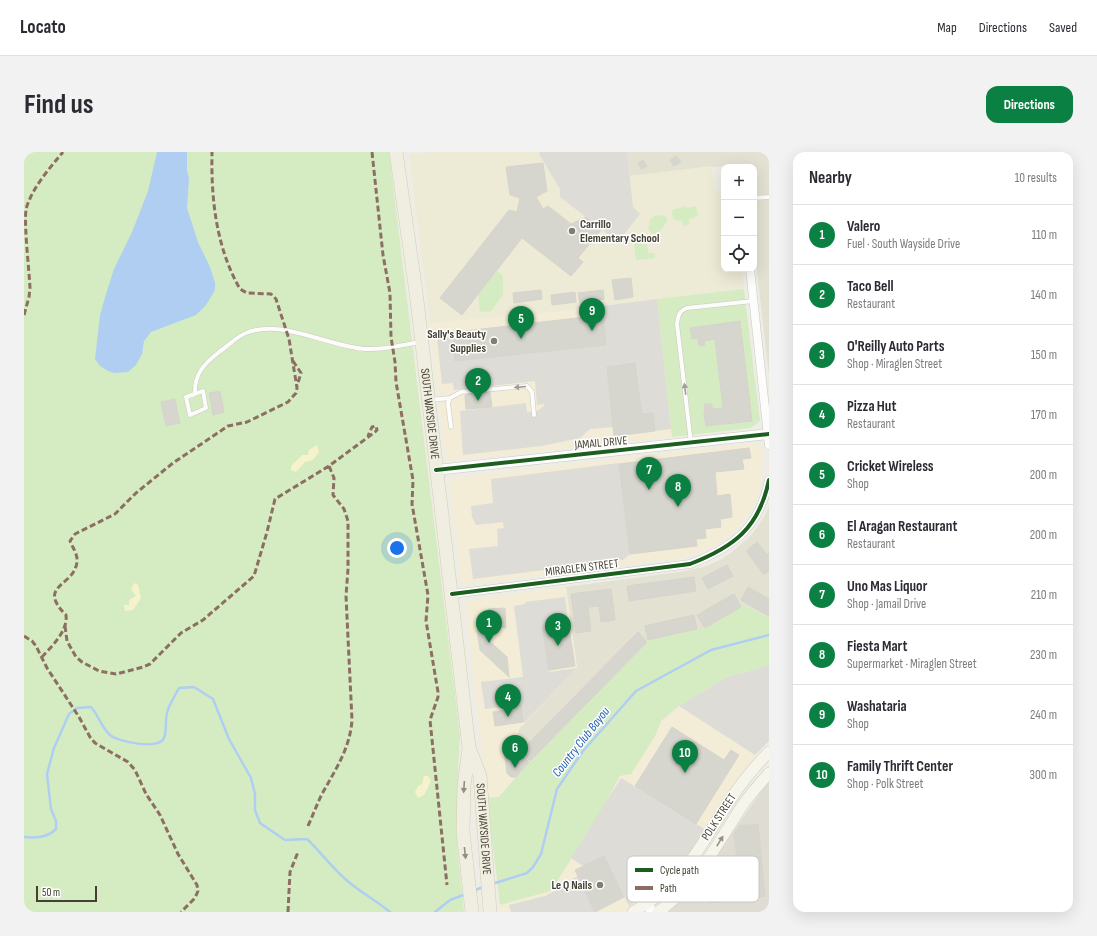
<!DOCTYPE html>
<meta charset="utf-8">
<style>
:root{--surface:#fff;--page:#f2f2f3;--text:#2b2b33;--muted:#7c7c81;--line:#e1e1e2;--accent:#0b8043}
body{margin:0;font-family:"Sofia Sans Condensed",sans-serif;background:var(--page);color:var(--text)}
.controls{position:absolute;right:12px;top:12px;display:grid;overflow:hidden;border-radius:8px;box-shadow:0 4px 16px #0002}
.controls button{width:36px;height:36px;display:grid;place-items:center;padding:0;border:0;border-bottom:1px solid var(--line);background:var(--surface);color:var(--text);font:20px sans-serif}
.scale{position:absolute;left:12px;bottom:10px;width:61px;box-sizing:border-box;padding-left:4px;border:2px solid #444032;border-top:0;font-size:11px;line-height:14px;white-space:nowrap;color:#444032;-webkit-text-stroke:3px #fff;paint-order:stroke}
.you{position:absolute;left:373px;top:396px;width:14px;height:14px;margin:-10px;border:3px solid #fff;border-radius:50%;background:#1a73e8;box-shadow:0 0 0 6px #1a73e833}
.badge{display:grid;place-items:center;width:26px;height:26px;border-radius:50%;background:var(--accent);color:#fff;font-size:13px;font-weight:700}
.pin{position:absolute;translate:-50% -33px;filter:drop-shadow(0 1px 2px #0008)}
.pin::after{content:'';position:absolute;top:21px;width:14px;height:12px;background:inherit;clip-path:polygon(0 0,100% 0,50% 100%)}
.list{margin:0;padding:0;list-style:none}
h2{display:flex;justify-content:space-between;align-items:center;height:52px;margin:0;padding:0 16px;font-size:17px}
h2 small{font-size:13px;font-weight:400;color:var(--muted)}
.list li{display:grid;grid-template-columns:26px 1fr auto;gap:12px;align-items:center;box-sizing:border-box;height:60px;padding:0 16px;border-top:1px solid var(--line)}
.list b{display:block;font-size:15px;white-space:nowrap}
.list p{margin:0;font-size:13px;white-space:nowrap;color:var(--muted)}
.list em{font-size:13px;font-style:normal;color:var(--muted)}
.icon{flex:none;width:22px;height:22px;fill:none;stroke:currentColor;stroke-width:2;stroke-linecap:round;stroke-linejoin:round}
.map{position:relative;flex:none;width:745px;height:760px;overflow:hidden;border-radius:12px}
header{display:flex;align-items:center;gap:24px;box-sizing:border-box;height:56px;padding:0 20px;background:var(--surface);border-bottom:1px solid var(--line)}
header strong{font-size:19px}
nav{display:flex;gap:22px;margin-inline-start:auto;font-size:14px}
.intro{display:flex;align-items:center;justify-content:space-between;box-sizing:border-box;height:96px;padding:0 24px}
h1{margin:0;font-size:28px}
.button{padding:10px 18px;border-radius:12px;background:var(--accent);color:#fff;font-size:14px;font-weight:700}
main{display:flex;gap:24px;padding:0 24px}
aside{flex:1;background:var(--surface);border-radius:12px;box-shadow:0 4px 16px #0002}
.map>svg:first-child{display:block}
</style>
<header>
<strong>Locato</strong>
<nav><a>Map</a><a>Directions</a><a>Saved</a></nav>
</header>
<div class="intro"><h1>Find us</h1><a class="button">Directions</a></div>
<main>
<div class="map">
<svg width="745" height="760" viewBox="0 0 745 760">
<rect width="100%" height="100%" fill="#eeede5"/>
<path fill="#e3e1d2" d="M603 0H745V224L730 93V15H717L709 13 605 24Z
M745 354V466L721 453 681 476 624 488 506 609 491 594 495 577 553 516 542 435 655 420 680 415 698 407 713 396 729 381 740 365Z"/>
<path fill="#f3ecd6" d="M633 147 648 285 424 309 422 306 406 171 518 161Z
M729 291 736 294 739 301 737 333 732 349 723 364 712 378 700 389 686 396 663 405 441 433 438 431 425 333 428 326Z
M542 435 553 516 495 577 491 594 506 609 475 645 463 646 441 450 443 448Z
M655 554 735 605 666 703 648 725 617 750 600 760H477L476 753 527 739 580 654 596 624 607 622 631 584 637 569Z"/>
<path fill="#dedcd3" d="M745 628V760H641L671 734Z"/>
<path fill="#edead6" d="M407 0H603L606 24 687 14 691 37 700 46V117H718L720 137 518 161 406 171 385 3Z"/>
<path fill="#d5ecc2" d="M0 0H365L436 583 434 619 433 693 440 760H0Z
M663 54V56L672 54 674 63 670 66 665 67V73L659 74 658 68 653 69 649 66 648 58Z
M638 63 642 65 643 70 636 79 629 82 624 78 626 68 631 64Z
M620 88 623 92 624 101H630L631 106 612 108 610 92 613 89Z
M473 119 479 124V143L467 159 456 160 454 143Z
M720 137 736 269 727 276 648 285 633 147Z
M721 453 745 466V513L703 525 655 554 637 569 631 584 607 622 596 624 580 654 527 739 476 753 463 646 475 645 506 609 624 488 681 476Z"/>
<path fill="#f6f3cc" d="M293 293 295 300 289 308 281 310 272 320 267 318V315C269 310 275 308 278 303H284L285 298Z
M110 431 114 433 117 446 109 458 101 459 100 453H105V448L112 444 107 437Z
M400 624H404L407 629 400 643 394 646 391 640 394 634 398 632Z"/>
<path fill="#dddcd6" d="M516 0H603L609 55 616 62 594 90 536 45V37L515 2Z
M633 147 647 277 631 279 629 261 618 262 611 211 583 215 589 275 566 277 556 286 517 294 439 303 436 259 502 251 503 260 513 259 520 254V252L513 253 511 229 430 238 429 231 418 232 413 186 430 185 432 209 582 193 578 154Z
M595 311 606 402 599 408 449 427 445 397 474 394 473 377 480 376 479 370 452 373 448 365 447 354 469 351 467 327Z
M541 445 544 470 518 474 525 520 553 516 501 570H499L497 553 461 557 457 530 499 525 490 454 501 452V450Z
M745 513V589L731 603 655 554 703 525Z
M597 626 682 678 662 707 647 723 626 741 605 754 580 704 559 714 547 706Z
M554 724 571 760H487L485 753 521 744 540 734 539 732Z"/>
<path fill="#b0cef1" d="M133 0H163V19L165 26 163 56 174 90 186 115 191 131V138L182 153 172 163 127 180 120 189 118 202 112 213 104 220 90 221 84 219 76 214 71 207 76 163 82 142 90 117 108 80 124 39Z"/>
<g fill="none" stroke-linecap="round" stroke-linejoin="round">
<path stroke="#b0cef1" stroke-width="2.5" d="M0 685C12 686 23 686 32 677V669L27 657 23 622 30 596 45 562 53 556 67 555C75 564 77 575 86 583 94 590 135 598 140 586 143 579 141 569 143 561 145 552 151 544 155 536L170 535 189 547 205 587 227 626 231 642V658L236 671 261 688 283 687C298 701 310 719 326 731 339 742 353 749 366 760
M468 732 503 721 509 715 517 702 533 637 559 599 612 539 687 498 745 483
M449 739 459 735
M411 760 426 748 442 742"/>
</g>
<path fill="#d7d6ce" stroke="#d6d4cb" d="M652 4 657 10 650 14 646 8Z
M619 8 623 14 617 17 614 11Z
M519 11 523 39 512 45 519 57 524 54 547 72 562 65 578 77 554 106 559 110 547 124 498 86 438 163 416 146 485 58 493 60 496 46 486 43 482 15Z
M607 126 609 145 591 148 588 128Z
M517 138 518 147 490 151 489 141Z
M579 138 580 147 556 151 554 141Z
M551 140 552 150 528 153 527 143Z
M579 163 582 193 431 209 430 185 432 180Z
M716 169 728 269 682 274 680 263 681 252H688V257L699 256 691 187 680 189 681 193 675 194 674 186 668 187 666 176Z
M611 211 618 262 629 261 631 279 590 284 583 215Z
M196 239 200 260 189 263 185 241Z
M466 240 468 255 442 257 441 243Z
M151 247 156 271 142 274 137 250Z
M725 296 727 306 718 307 720 317 691 320 693 344 706 342 708 365 696 367 697 375 681 377 682 386 672 387 673 394 606 402 595 312Z
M733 390 743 403 745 401V419L740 423 722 399Z
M703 413 709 424 684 437 678 426Z
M670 425 672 439 605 449 603 434Z
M724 435 745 447V464L717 448Z
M587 437 591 468 577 470 575 454 564 455 567 479 552 481 547 442Z
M710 442 717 455 681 476 673 463Z
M481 456 482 476H479L464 462V457Z
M670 463 673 477 624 488 621 474Z
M544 470 551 514 525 518 518 474Z
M453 478 483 505 485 525 456 498Z
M614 480 623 490 506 609 496 600Z
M497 553 499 570 471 574 469 560 482 558V555Z
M648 575 700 608 707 598 715 603 672 672 611 634Z
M491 597 505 610 492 625H487L483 621 480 599Z
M734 672 741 744 686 751 684 732 703 730 700 707 713 706 710 682 715 674Z
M580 704 600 745 571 760 551 718Z"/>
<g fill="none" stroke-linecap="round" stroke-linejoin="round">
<defs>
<path id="service" d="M730 46 745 45
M171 242 179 239 182 256 166 263 162 245 171 242C170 222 180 212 195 200 204 194 212 185 222 181 257 166 305 195 342 197 360 198 378 193 396 190
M406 248 426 246
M427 275 424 251 426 246 437 240 503 234 508 240 510 263
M667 291 653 172C654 164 655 159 663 156L729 149"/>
<path id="minor" d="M726 117 745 293
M428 442 666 412C710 395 735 376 745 328"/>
<path id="tertiary" d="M412 318 745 282
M624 750 627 760"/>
<path id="secondary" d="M609 760C626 750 642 739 655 724 676 700 690 671 708 645 719 629 731 614 745 600
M634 760C671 734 692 695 716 657 724 644 735 633 745 621"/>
<g id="primary">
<path id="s1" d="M372 0 392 140 445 596 440 634 439 680 448 760"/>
<path id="s2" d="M446 598 456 624 466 760"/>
</g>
</defs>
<use href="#service" stroke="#cac9c1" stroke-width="5"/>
<use href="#minor" stroke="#cac9c1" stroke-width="9"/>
<use href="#tertiary" stroke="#cac9c1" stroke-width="11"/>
<use href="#secondary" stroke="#ceccbb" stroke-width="12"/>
<use href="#primary" stroke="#d2ceb1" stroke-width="14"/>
<use href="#service" stroke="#fcfcfb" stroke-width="4"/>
<use href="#minor" stroke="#fcfcfb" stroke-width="8"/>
<use href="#tertiary" stroke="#fcfcfb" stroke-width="10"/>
<use href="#secondary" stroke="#f6f5ec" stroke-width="11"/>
<use href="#primary" stroke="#f0eee1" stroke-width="13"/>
<path stroke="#8d6e63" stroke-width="3" stroke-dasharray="6 3" stroke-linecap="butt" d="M348 0 359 103 366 141 367 185 371 210 372 230 389 328 388 352 404 443 402 469 414 540V545L406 568 423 733
M0 163 5 145 6 136C5 115 0 76 2 57 8 36 25 17 39 0
M269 209 277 221 273 234
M41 474 43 489 52 505 58 510 75 519 92 522 119 515 126 512 157 481 179 468 230 424 243 380 251 347 305 314 351 280 353 278 352 274 348 275 344 284
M0 484 8 489 12 494 23 516 55 565 66 585 71 591 104 610 111 618 122 642 136 663 154 702 173 733 174 739 171 746 157 760
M18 505C28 494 44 479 42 463 12 433 50 435 53 410 54 403 49 396 46 389L51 382 91 362 112 341 149 311 204 274 223 270 264 250 272 241 273 236 265 187 252 147 247 142 223 141 216 137C192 95 187 47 188 0
M284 674C289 663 293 652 298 642 311 618 326 597 328 568L322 444 324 417V369L320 357 309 343 310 326 305 314
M264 760 266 720 274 700"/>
<defs>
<path id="cycleway" d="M412 318 745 282
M428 442 666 412C710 395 735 376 745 328"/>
</defs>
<use href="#cycleway" stroke="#fff" stroke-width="6"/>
<use href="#cycleway" stroke="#1b5e20" stroke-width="4"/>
</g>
<defs><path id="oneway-solid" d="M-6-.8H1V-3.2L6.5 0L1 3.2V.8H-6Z"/></defs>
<g fill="#a09e96">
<use href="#oneway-solid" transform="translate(496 235) rotate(175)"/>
<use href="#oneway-solid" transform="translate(661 237) rotate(-97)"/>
</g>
<g fill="#918e81">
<use href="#oneway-solid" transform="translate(440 635) rotate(94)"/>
<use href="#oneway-solid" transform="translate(441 701) rotate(84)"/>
</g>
<use fill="#949186" href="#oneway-solid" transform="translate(696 689) rotate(-58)"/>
<g fill="#807d71" stroke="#fff" stroke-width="1.5">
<circle cx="548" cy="79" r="4"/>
<circle cx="470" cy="189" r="4"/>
<circle cx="576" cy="733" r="4"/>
</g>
<g text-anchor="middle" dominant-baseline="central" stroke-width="3" stroke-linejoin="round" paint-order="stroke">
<g font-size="12" font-weight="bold" fill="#444032" stroke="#fff" text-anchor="end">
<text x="556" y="72" text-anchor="start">Carrillo<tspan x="556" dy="14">Elementary School</tspan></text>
<text x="462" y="182">Sally's Beauty<tspan x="462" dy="14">Supplies</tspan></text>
<text x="568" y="733">Le Q Nails</text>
</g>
<g font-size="12" fill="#444032" stroke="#fff">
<text stroke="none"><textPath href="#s1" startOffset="264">SOUTH WAYSIDE DRIVE</textPath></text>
<text transform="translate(577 291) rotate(-5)">JAMAIL DRIVE</text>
<text transform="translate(558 416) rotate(-7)">MIRAGLEN STREET</text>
<text transform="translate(695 665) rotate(-57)">POLK STREET</text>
<text stroke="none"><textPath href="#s2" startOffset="81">SOUTH WAYSIDE DRIVE</textPath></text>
</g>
<g font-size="13" font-style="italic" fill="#2362b8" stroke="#fff">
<text transform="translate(557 590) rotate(-52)">Country Club Bayou</text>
</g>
</g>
<rect x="603" y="704" width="132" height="46" rx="6" fill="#fff" stroke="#c7c6c2" stroke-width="1"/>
<rect x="611" y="716" width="18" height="4" fill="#1b5e20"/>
<rect x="611" y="734" width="18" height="4" fill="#8d6e63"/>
<g font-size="11" fill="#444032">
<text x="636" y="722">Cycle path</text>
<text x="636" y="740">Path</text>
</g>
</svg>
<div class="controls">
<button>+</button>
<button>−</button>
<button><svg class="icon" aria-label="locate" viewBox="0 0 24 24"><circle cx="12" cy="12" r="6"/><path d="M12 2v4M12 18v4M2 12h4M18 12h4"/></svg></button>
</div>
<div class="scale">50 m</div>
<div class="you"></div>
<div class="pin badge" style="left:465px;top:491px">1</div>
<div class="pin badge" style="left:454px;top:249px">2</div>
<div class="pin badge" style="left:534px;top:494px">3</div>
<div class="pin badge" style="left:484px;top:565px">4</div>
<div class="pin badge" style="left:497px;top:187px">5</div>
<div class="pin badge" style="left:491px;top:616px">6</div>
<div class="pin badge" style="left:625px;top:338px">7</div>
<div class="pin badge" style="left:654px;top:355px">8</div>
<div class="pin badge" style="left:568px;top:179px">9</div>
<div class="pin badge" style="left:661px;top:621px">10</div>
</div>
<aside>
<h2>Nearby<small>10 results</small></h2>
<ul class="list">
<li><span class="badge">1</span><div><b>Valero</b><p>Fuel · South Wayside Drive</p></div><em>110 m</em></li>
<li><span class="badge">2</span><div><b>Taco Bell</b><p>Restaurant</p></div><em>140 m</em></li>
<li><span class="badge">3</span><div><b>O'Reilly Auto Parts</b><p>Shop · Miraglen Street</p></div><em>150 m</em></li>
<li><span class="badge">4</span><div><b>Pizza Hut</b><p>Restaurant</p></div><em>170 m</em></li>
<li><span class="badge">5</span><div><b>Cricket Wireless</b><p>Shop</p></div><em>200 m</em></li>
<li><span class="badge">6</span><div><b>El Aragan Restaurant</b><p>Restaurant</p></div><em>200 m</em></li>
<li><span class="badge">7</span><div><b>Uno Mas Liquor</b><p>Shop · Jamail Drive</p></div><em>210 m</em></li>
<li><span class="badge">8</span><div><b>Fiesta Mart</b><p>Supermarket · Miraglen Street</p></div><em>230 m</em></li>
<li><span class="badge">9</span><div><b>Washataria</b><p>Shop</p></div><em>240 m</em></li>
<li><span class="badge">10</span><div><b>Family Thrift Center</b><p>Shop · Polk Street</p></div><em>300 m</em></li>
</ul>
</aside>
</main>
